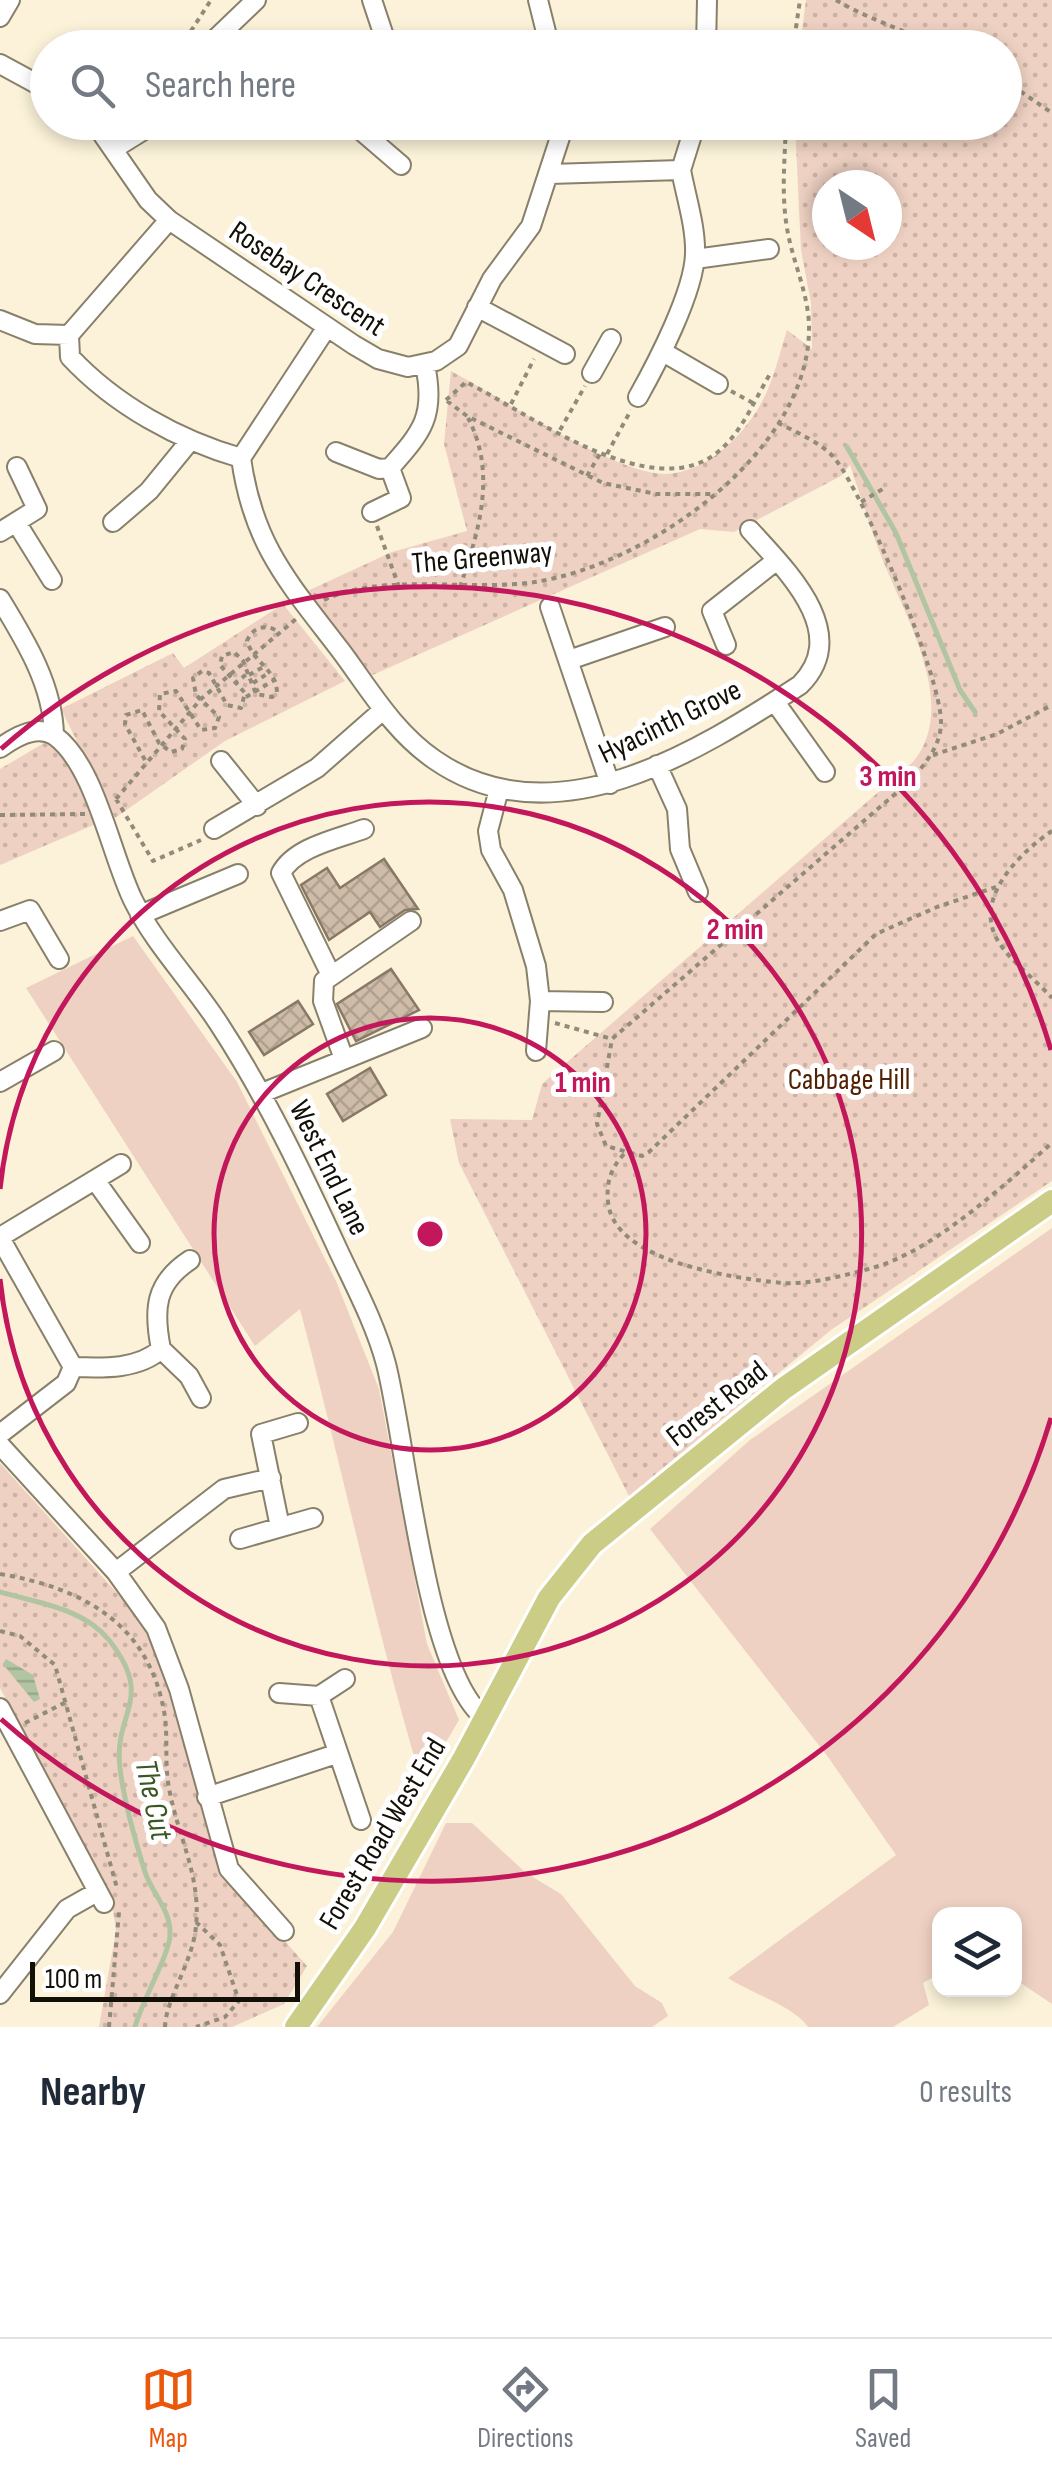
<!DOCTYPE html>
<style>
:root{--surface:#fff;--page:#f6f6f7;--text:#1f2937;--muted:#747a83;--line:#e0e1e3;--accent:#ea580c}
body{margin:0;font-family:"Sofia Sans Condensed",sans-serif;background:var(--page);color:var(--text)}
.controls{position:absolute;right:30px;bottom:30px;display:grid;overflow:hidden;border-radius:20px;box-shadow:0 5px 15px #0003}
.controls button{width:90px;height:90px;display:grid;place-items:center;padding:0;border:0;border-bottom:2px solid var(--line);background:var(--surface);color:var(--text);font:50px sans-serif}
.compass{position:absolute;left:812px;top:170px;width:90px;height:90px;border-radius:50%;background:var(--surface);box-shadow:0 5px 15px #0003;rotate:145deg}
.scale{position:absolute;left:30px;bottom:25px;width:270px;box-sizing:border-box;padding-left:10px;border:5px solid #120f07;border-top:0;font-size:28px;line-height:35px;white-space:nowrap;color:#120f07;-webkit-text-stroke:8px #fff;paint-order:stroke}
.list{margin:0;padding:0;list-style:none}
h2{display:flex;justify-content:space-between;align-items:center;height:130px;margin:0;padding:0 40px;font-size:42px}
h2 small{font-size:32px;font-weight:400;color:var(--muted)}
.icon{flex:none;width:55px;height:55px;fill:none;stroke:currentColor;stroke-width:2;stroke-linecap:round;stroke-linejoin:round}
.map{position:relative;flex:none;width:1052px;height:2027px;overflow:hidden}
.search{position:absolute;background:var(--surface);box-shadow:0 5px 15px #0003;left:30px;right:30px;top:30px;height:110px;display:flex;align-items:center;gap:25px;box-sizing:border-box;padding:0 35px;border-radius:55px;color:var(--muted);font-size:38px}
.sheet{height:310px;background:var(--surface)}
nav{display:flex;justify-content:space-around;align-items:center;box-sizing:border-box;height:140px;border-top:2px solid var(--line);background:var(--surface);font-size:28px;color:var(--muted)}
nav a{display:grid;justify-items:center;gap:5px}
nav .on{color:var(--accent)}
.map>svg:first-child{display:block}
</style>
<div class="map">
<svg width="1052" height="2027" viewBox="0 0 1052 2027">
<defs>
<pattern id="park-dots" width="8" height="8" patternUnits="userSpaceOnUse" patternTransform="scale(2.5)"><rect width="8" height="8" fill="#eed1c2"/><path d="M2 2h.1M6 6h.1" fill="none" stroke="#cbb2a5" stroke-width="1.8" stroke-linecap="round"/></pattern>
<pattern id="water-rules" width="6" height="5" patternUnits="userSpaceOnUse" patternTransform="scale(2.5)"><rect width="6" height="5" fill="#b1c5a2"/><path d="M0 2.5h6" fill="none" stroke="#97a88a"/></pattern>
<pattern id="building-cross-hatch" width="8" height="8" patternUnits="userSpaceOnUse" patternTransform="scale(2.5)"><rect width="8" height="8" fill="#cebca8"/><path d="M0 0l8 8M0 8l8-8" fill="none" stroke="#b0a08f"/></pattern>
</defs>
<rect width="100%" height="100%" fill="#fbf2d9"/>
<path fill="#eed1c2" d="M133 936 237 1082 336 1281 379 1389 427 1644 459 1720 422 1783C375 1627 342 1467 300 1309L255 1346 26 988Z
M1052 1228V2004L1015 1979 1014 1914H940L939 1974 923 1983 929 2005 893 2027H808C795 2007 751 1993 728 1978L896 1855 828 1757 650 1529 750 1440Z
M446 1823H472L526 1873 561 1894 635 1986 662 2003 668 2016 652 2027H317L393 1932Z"/>
<path fill="url(#park-dots)" fill-rule="evenodd" d="M806 0H1052V1181L831 1330 629 1496 459 1163 450 1119 532 1120 542 1084 913 762C961 704 902 612 880 553 869 524 860 494 850 465L841 476 734 532 700 529 368 677 303 593 392 552 467 531 444 444 451 371C499 397 616 475 666 474 711 472 752 428 768 389 776 370 781 349 787 330L812 349 811 303 801 250 795 123 1004 122V48L800 47ZM827 185H887V245H827Z
M283 604 345 681 225 741 115 818 61 709 173 653 184 668Z
M44 743C75 759 84 793 98 823L0 865V769Z
M0 1463 144 1623 169 1691 220 1868 307 1966 284 2004 232 2027H99L116 1931 111 1896 0 1688Z"/>
<path fill="url(#water-rules)" d="M6 1659 33 1675 40 1699 34 1702 3 1664Z"/>
<g fill="none" stroke-linecap="round" stroke-linejoin="round">
<path stroke="#b1c5a2" stroke-width="5" d="M847 447 896 533 960 690 975 712
M0 1592C38 1603 83 1608 109 1640 156 1700 113 1711 120 1768 124 1802 135 1840 145 1872 152 1894 171 1909 170 1935 170 1953 141 2003 135 2027"/>
</g>
<path fill="url(#building-cross-hatch)" stroke="#887866" stroke-width="2.5" d="M384 859 418 909 405 910 380 927 370 912 329 940 301 885 327 868 340 888Z
M391 969 419 1010 356 1041 337 1004Z
M298 1001 313 1024 264 1055 249 1032Z
M370 1068 386 1095 343 1121 327 1094Z"/>
<g fill="none" stroke-linecap="round" stroke-linejoin="round">
<defs>
<path id="minor" d="M372 0 383 33 381 48
M538 0 550 48
M0 17 10 0
M206 48 256 0
M706 48 707 0
M0 64 48 90
M94 122 148 200 169 220 354 345 378 359 408 367 436 361 458 346 492 279 531 226 565 122
M351 122 401 165
M115 148 157 122
M550 174 681 170 696 122
M169 220 69 335 70 357C115 405 178 440 241 458
M695 259 769 249
M477 307 565 354
M0 320 35 334 69 335
M327 327 241 458C253 546 290 584 341 651 370 690 394 732 435 760 554 842 697 752 800 685 852 633 787 571 750 530
M663 352 718 384
M592 373 611 339
M638 397C657 363 694 292 695 254 696 227 686 197 681 170
M336 452 379 469 390 468
M390 468C422 432 436 416 425 365
M372 512 401 498 390 468
M16 522 52 580
M113 522 149 491 189 442
M0 532 37 509 17 467
M0 599C25 640 53 685 54 735
M550 607 610 784
M726 645 712 611 777 560
M569 660 665 627
M775 702 825 772
M0 748C15 737 38 724 55 736 95 765 111 855 133 900 155 945 192 982 219 1024 266 1096 303 1174 339 1252 356 1288 376 1326 386 1364 406 1441 426 1674 485 1718
M221 761 257 806
M657 765 677 809 680 849 698 892
M499 789 488 831 491 850 513 890 536 966 540 1001 536 1051
M214 829 317 768 383 710
M140 915 238 874
M0 921 30 910 59 959
M330 973 281 873C295 847 337 839 364 829
M540 1001 603 1002
M344 1059 323 1001 324 981 411 921
M0 1082 54 1051
M262 1093 422 1028
M95 1180 140 1243
M0 1237 121 1164
M0 1238 73 1367 66 1383 0 1434
M161 1349 189 1376 201 1398
M73 1367C102 1368 138 1370 161 1349 153 1309 155 1283 190 1260
M0 1445 116 1572 156 1628 179 1689 229 1869 284 1931
M280 1527 261 1434 298 1423
M240 1539 313 1518
M116 1572 224 1489 271 1478
M279 1693 319 1696 345 1679
M319 1696 361 1820
M0 1708 104 1903
M207 1797 336 1754
M0 1994 67 1909 97 1892"/>
<path id="major" d="M296 2027 365 1928 464 1758 549 1598 592 1544 783 1389 1052 1201"/>
</defs>
<use href="#minor" stroke="#88806a" stroke-width="22"/>
<use href="#major" stroke="#fff" stroke-width="28"/>
<path stroke="#918b7a" stroke-width="4" stroke-dasharray="5 5" stroke-linecap="butt" d="M836 0C869 20 905 29 937 48
M180 48 211 0
M793 48 800 0
M1004 80 1052 113
M731 391 753 403
M446 400 466 382C530 414 653 507 719 451 742 432 755 399 770 374
M447 401 467 416 603 483 656 494H715
M511 404 534 359
M778 423C796 432 824 444 836 460 865 498 941 676 941 722 941 746 925 764 910 781L612 1039 597 1124 606 1146 642 1156 649 1152 876 934 937 907 996 887
M560 430 585 386
M607 454 631 410
M587 476 601 452
M861 502 886 487
M377 526 399 587
M460 587C479 531 497 473 468 418
M324 600C383 572 469 592 535 582 647 565 812 451 809 325 808 292 792 260 787 228 781 193 785 158 786 122
M249 675 265 666
M253 683 270 672
M234 684 248 673
M246 697 276 679
M933 755 997 734 1052 705
M145 760 125 724 126 715 142 710 159 743 171 752 182 749 185 739 159 711 160 694 176 691 201 730 215 728 219 717 196 695 193 678 202 671 209 673 227 705 241 708 245 693 220 665 222 656 234 652 243 661 256 694 272 697 277 692C276 669 253 662 247 641 252 628 265 623 277 631
M116 799 201 699 296 619
M116 799 153 861 201 840
M0 815 85 814
M1052 831C1021 852 972 898 998 941 1011 962 1035 979 1052 998
M555 1023 612 1039
M624 1154C611 1168 606 1182 608 1202 614 1262 733 1278 782 1283 808 1285 847 1275 872 1268 934 1251 1004 1185 1052 1143
M0 1574C84 1588 151 1625 165 1717 168 1742 164 1767 170 1793 179 1839 201 1877 196 1926 193 1962 166 1998 165 2027
M0 1631 20 1636 55 1665 117 1888
M25 1723 66 1702
M196 1922 220 1945 239 2001 225 2017 196 2027
M109 2027 119 1912"/>
<use href="#minor" stroke="#fff" stroke-width="18"/>
<use href="#major" stroke="#cbcd86" stroke-width="22"/>
</g>
<g fill="none" stroke="#c2185b" stroke-width="5">
<circle cx="430" cy="1234" r="216"/>
<path d="M0 1189A432 432 0 1 1 0 1279"/>
<path d="M1051 1418A648 648 0 0 1 1 1719M1 749A648 648 0 0 1 1051 1050"/>
</g>
<g text-anchor="middle" dominant-baseline="central" stroke-width="10" stroke-linejoin="round" paint-order="stroke">
<g font-size="30" fill="#120f07" stroke="#fff">
<text transform="translate(307 279) rotate(34)">Rosebay Crescent</text>
<text transform="translate(482 558) rotate(-5)">The Greenway</text>
<text transform="translate(670 722) rotate(-26)">Hyacinth Grove</text>
<text transform="translate(329 1168) rotate(64)">West End Lane</text>
<text transform="translate(717 1404) rotate(-38)">Forest Road</text>
<text transform="translate(383 1834) rotate(-59)">Forest Road West End</text>
</g>
<g font-size="30" fill="#512103" stroke="#fff">
<text x="849" y="1080">Cabbage Hill</text>
</g>
<g font-size="32" font-style="italic" fill="#3b5523" stroke="#fff">
<text transform="translate(153 1800) rotate(78)">The Cut</text>
</g>
</g>
<circle cx="430" cy="1234" r="15" fill="#c2185b" stroke="#fff" stroke-width="5"/>
<g font-size="30" text-anchor="middle" font-weight="bold" fill="#c2185b" stroke="#fff" stroke-width="10" stroke-linejoin="round" paint-order="stroke">
<text x="888" y="786">3 min</text>
<text x="735" y="939">2 min</text>
<text x="583" y="1092">1 min</text>
</g>
</svg>
<div class="controls">
<button><svg class="icon" aria-label="layers" viewBox="0 0 24 24"><path d="M12 4l9 5-9 5-9-5zM3 14l9 5 9-5"/></svg></button>
</div>
<svg class="compass" viewBox="-18 -18 36 36"><path d="M0-13l5 13h-10z" fill="#e53935"/><path d="M0 13l5-13h-10z" fill="#747a83"/></svg>
<div class="scale">100 m</div>
<div class="search"><svg class="icon" aria-label="search" viewBox="0 0 24 24"><circle cx="10" cy="10" r="6"/><path d="M15 15l6 6"/></svg>Search here</div>
</div>
<section class="sheet">
<h2>Nearby<small>0 results</small></h2>
<ul class="list">
</ul>
</section>
<nav>
<a class="on"><svg class="icon" aria-label="map" viewBox="0 0 24 24"><path d="M3 6l6-2 6 2 6-2v14l-6 2-6-2-6 2zM9 4v14M15 6v14"/></svg>Map</a>
<a><svg class="icon" aria-label="directions" viewBox="0 0 24 24"><path d="M12 3l9 9-9 9-9-9zM9 14v-3h6M13 9l2 2-2 2"/></svg>Directions</a>
<a><svg class="icon" aria-label="saved" viewBox="0 0 24 24"><path d="M7 4h10v16l-5-4-5 4z"/></svg>Saved</a>
</nav>
